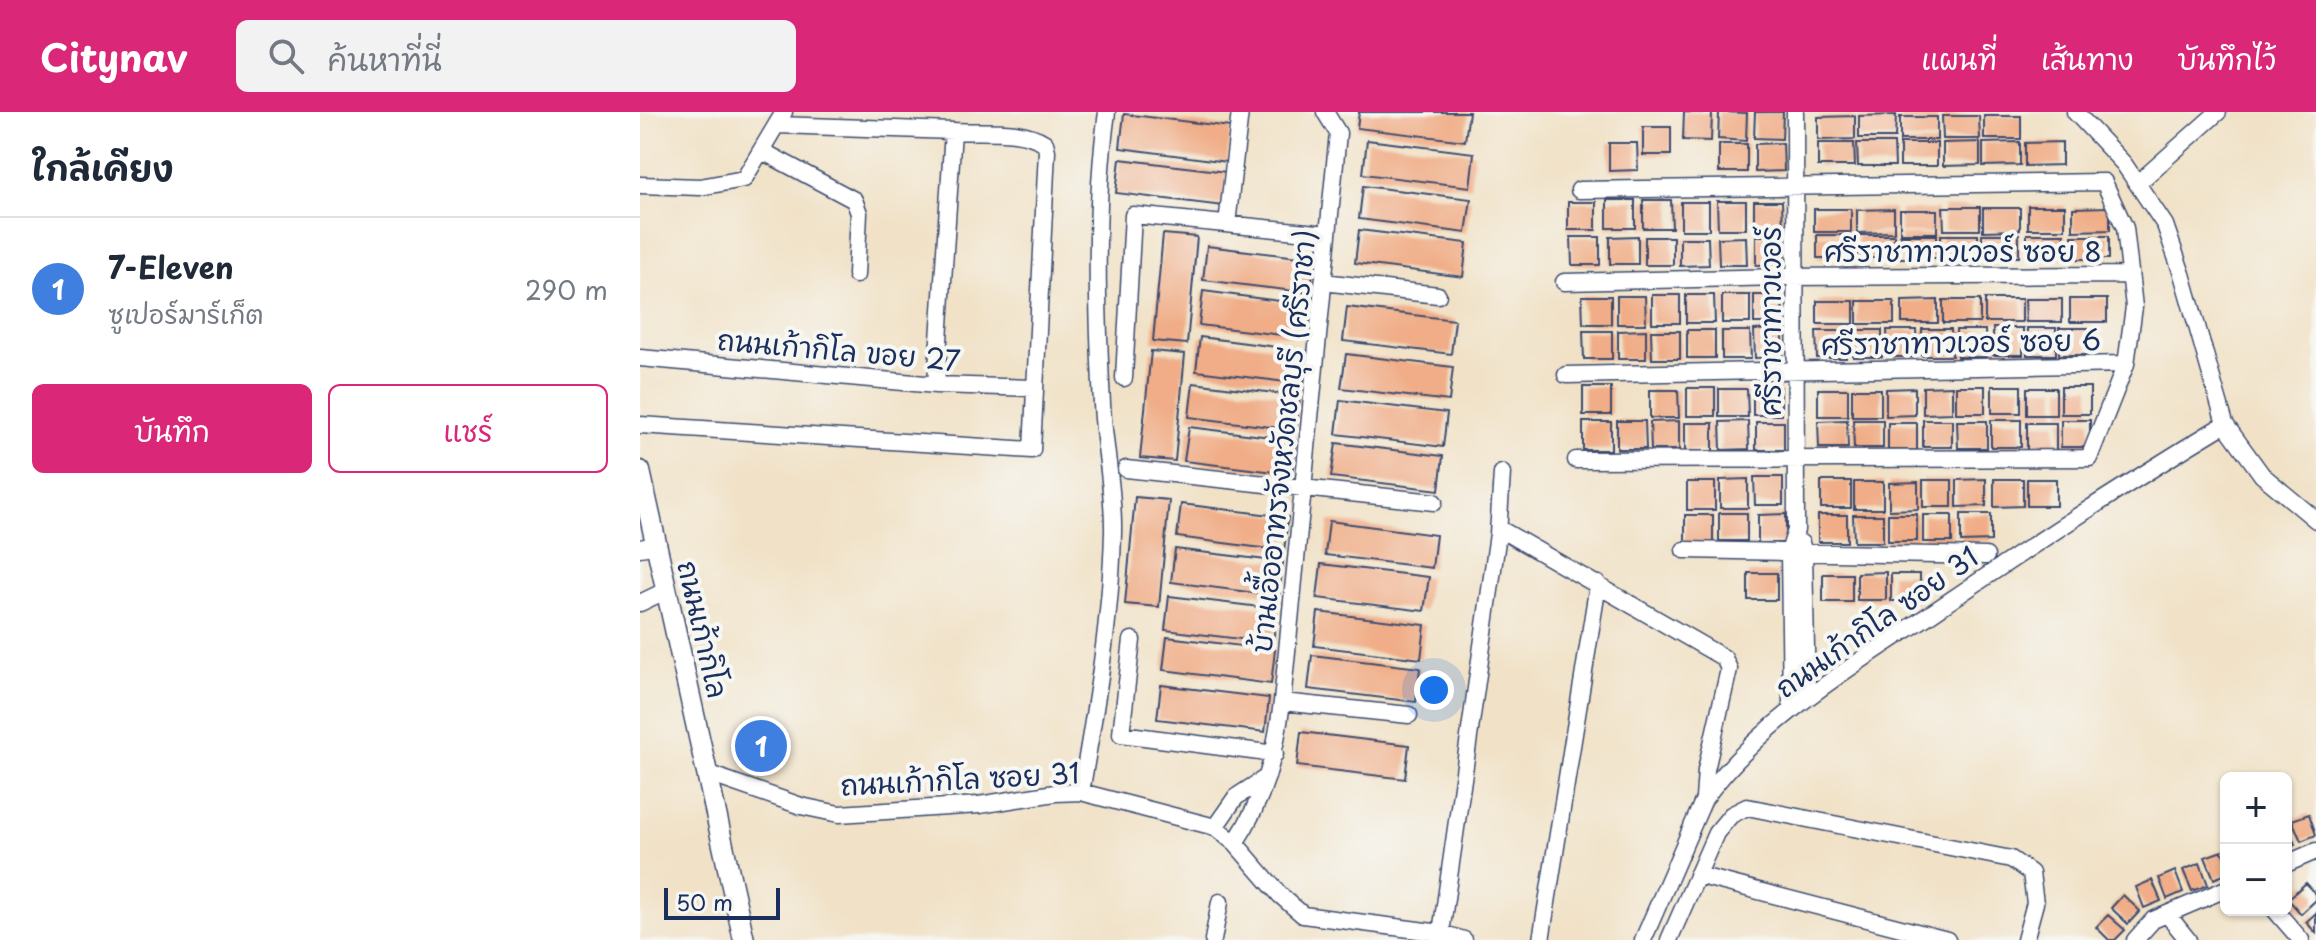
<!DOCTYPE html>
<html lang="th">
<meta charset="utf-8">
<style>
:root{--surface:#fff;--page:#f2f2f3;--text:#1f2937;--muted:#747a83;--line:#e0e1e3;--accent:#db2777}
body{margin:0;font-family:"Playpen Sans","Playpen Sans Thai",sans-serif;background:var(--page);color:var(--text)}
.controls{position:absolute;right:24px;bottom:24px;display:grid;overflow:hidden;border-radius:12px;box-shadow:0 2px 6px #0004}
.controls button{width:72px;height:72px;display:grid;place-items:center;padding:0;border:0;border-bottom:2px solid var(--line);background:var(--surface);color:var(--text);font:40px sans-serif}
.scale{position:absolute;left:24px;bottom:20px;width:116px;box-sizing:border-box;padding-left:8px;border:4px solid #1b2f5e;border-top:0;font-size:22px;line-height:28px;white-space:nowrap;color:#1b2f5e;-webkit-text-stroke:6px #f6f6f2;paint-order:stroke}
.you{position:absolute;left:794px;top:578px;width:28px;height:28px;margin:-20px;border:6px solid #fff;border-radius:50%;background:#1a73e8;box-shadow:0 0 0 12px #1a73e833}
.badge{display:grid;place-items:center;width:52px;height:52px;border-radius:50%;background:var(--accent);color:#fff;font-size:26px;font-weight:700}
.pin{position:absolute;translate:-50% -50%;border:4px solid #fff;box-shadow:0 2px 8px #0006}
.list{margin:0;padding:0;list-style:none}
h2{display:flex;justify-content:space-between;align-items:center;height:104px;margin:0;padding:0 32px;font-size:34px}
h2 small{font-size:26px;font-weight:400;color:var(--muted)}
.list li{display:grid;grid-template-columns:52px 1fr auto;gap:24px;align-items:center;box-sizing:border-box;height:144px;padding:0 32px;border-top:2px solid var(--line)}
.list b{display:block;font-size:30px;white-space:nowrap}
.list p{margin:0;font-size:26px;white-space:nowrap;color:var(--muted)}
.list em{font-size:26px;font-style:normal;color:var(--muted)}
.actions{display:flex;gap:16px;padding:24px 32px}
.actions a{flex:1;padding:18px 0;border:2px solid var(--accent);border-radius:12px;text-align:center;font-size:28px;color:var(--accent)}
.actions .main{background:var(--accent);color:#fff}
.icon{flex:none;width:44px;height:44px;fill:none;stroke:currentColor;stroke-width:2;stroke-linecap:round;stroke-linejoin:round}
.map{position:relative;flex:none;width:1676px;height:828px;overflow:hidden}
header{display:flex;align-items:center;gap:48px;box-sizing:border-box;height:112px;padding:0 40px;background:var(--accent);color:#fff}
header strong{font-size:38px}
nav{display:flex;gap:44px;margin-inline-start:auto;font-size:28px}
.search{width:560px;height:72px;background:var(--page);display:flex;align-items:center;gap:20px;box-sizing:border-box;padding:0 28px;border-radius:12px;color:var(--muted);font-size:30px}
main{display:flex}
aside{flex:1;background:var(--surface)}
.map>svg:first-child{display:block}
</style>
<header>
<strong>Citynav</strong>
<div class="search"><svg class="icon" aria-label="search" viewBox="0 0 24 24"><circle cx="10" cy="10" r="6"/><path d="M15 15l6 6"/></svg>ค้นหาที่นี่</div>
<nav><a>แผนที่</a><a>เส้นทาง</a><a>บันทึกไว้</a></nav>
</header>
<main>
<aside>
<h2>ใกล้เคียง<small></small></h2>
<ul class="list">
<li><span class="badge" style="background:#3f7fe0">1</span><div><b>7-Eleven</b><p>ซูเปอร์มาร์เก็ต</p></div><em>290 m</em></li>
</ul>
<div class="actions"><a class="main">บันทึก</a><a>แชร์</a></div>
</aside>
<div class="map">
<svg width="1676" height="828" viewBox="0 0 1676 828">
<rect width="100%" height="100%" fill="#f6f6f2"/>
<filter id="ink" filterUnits="userSpaceOnUse"><feTurbulence type="fractalNoise" baseFrequency=".0125" numOctaves="2"/><feDisplacementMap in="SourceGraphic" scale="16" xChannelSelector="R" yChannelSelector="G"/><feConvolveMatrix kernelMatrix="1 2 1 2 8 2 1 2 1" color-interpolation-filters="sRGB"/></filter>
<filter id="wash" filterUnits="userSpaceOnUse"><feTurbulence type="fractalNoise" baseFrequency=".006" numOctaves="4" result="noise"/><feDisplacementMap in="SourceGraphic" scale="32" xChannelSelector="R" yChannelSelector="G"/><feGaussianBlur stdDeviation="1.8" result="paint"/><feColorMatrix in="noise" values="0 0 0 0 0 0 0 0 0 0 0 0 0 0 0 0 0 1.4 0 .05"/><feComposite in="paint" operator="in"/></filter>
<g filter="url(#wash)">
<rect width="100%" height="100%" fill="#f1e2c7"/>
<g id="blocks">
<path fill="#f0ad87" d="M719 0H829L825 29 717 16Z
M1044 0 1072 1 1071 29 1043 28Z
M1079 0 1107 1 1106 29 1078 27Z
M1115 0H1143L1142 27 1114 26Z
M484 2 591 15 587 50 480 36Z
M1256 3 1255 26H1219V4Z
M1215 4V27L1178 28V5Z
M1302 4H1339L1340 27H1303Z
M1344 4H1381V27H1344Z
M1260 5H1297V28H1260Z
M1003 15H1031V43H1003Z
M727 28 834 41 830 75 723 62Z
M1340 30V53L1303 54V31Z
M1380 30V53L1343 54V31Z
M1422 30V53L1385 54V31Z
M969 31H997L998 58 969 59Z
M1143 31 1144 59 1115 60V32Z
M1178 31H1214L1215 54H1178Z
M1217 31H1254L1255 54H1218Z
M1260 31H1297V54H1260Z
M1079 32H1107V60H1079Z
M480 47 587 60 583 94 476 81Z
M723 74 831 87 826 121 719 107Z
M967 88H995V116H967Z
M1003 88H1031L1032 116H1003Z
M1077 89H1106V117H1078Z
M1114 89H1142L1143 117H1114Z
M928 90H956V118H928Z
M1041 90H1069V118H1041Z
M1388 94H1425V117H1388Z
M1303 95H1340V118H1304Z
M1470 95V118L1433 119V96Z
M1343 96H1380V118L1343 119Z
M1174 97H1211V120H1174Z
M1254 97V120L1217 121V98Z
M1260 98H1297V121H1260Z
M719 118 827 131 823 165 715 151Z
M523 122 557 125 547 232 513 229Z
M1342 122H1379V145H1342Z
M1387 122H1424V145H1387Z
M1177 123H1214L1213 146H1177Z
M1217 123H1254V146H1217Z
M1260 123H1297V146H1260Z
M1301 123H1338V146H1301Z
M998 124V152H970V125Z
M1116 124H1144V152L1116 153Z
M1432 124H1469V147H1432Z
M931 125H960V153H932Z
M1005 125H1033V153H1005Z
M1106 125 1107 153H1079L1078 126Z
M1040 126H1068L1069 153 1040 154Z
M567 134 675 147 670 181 563 168Z
M563 179 670 193 666 226 559 213Z
M1012 183H1040V211H1012Z
M1046 183H1074L1075 211H1046Z
M1082 183H1110V211H1082Z
M1114 183H1142L1143 211H1114Z
M942 184H971V212H943Z
M977 184H1005L1006 212H977Z
M1345 187H1382V210H1345Z
M1385 187H1422V210H1386Z
M1430 187H1467V210H1430Z
M1298 188V211H1262V189Z
M1303 188H1340V211H1303Z
M1177 189H1214V212H1177Z
M1217 189H1254V212H1217Z
M707 195 815 208 811 242 703 229Z
M1353 216H1383V243H1353Z
M1387 216H1416V243H1387Z
M1419 216H1448V243H1419Z
M1143 217V245L1115 246 1114 218Z
M1282 217H1311L1312 244H1282Z
M1006 218V247H978V219Z
M1047 218H1075V246H1047Z
M1212 218H1242V245H1213Z
M1247 218H1276L1277 245H1248Z
M1316 218H1345L1346 245H1317Z
M943 219H972V247H944Z
M1011 219H1040V247H1012Z
M1082 219H1110L1111 247H1082Z
M1176 219H1206V246H1177Z
M560 225 667 239 663 272 556 259Z
M511 239 545 242 535 349 500 346Z
M706 242 813 255 809 289 701 276Z
M553 271 660 284 656 318 549 305Z
M1312 274V301L1283 302V275Z
M1316 274H1345V301H1316Z
M1352 274H1381V301H1352Z
M943 275H971V303H943Z
M1113 275H1141V303H1113Z
M1421 275H1450V302H1421Z
M1047 276H1075V304H1047Z
M1275 276V303L1246 304V277Z
M1387 276H1416V303H1387Z
M1079 277H1107L1108 305H1079Z
M1178 277H1208V304H1178Z
M1212 277H1241V304H1212Z
M1010 278H1038L1039 306H1010Z
M700 288 807 301 803 335 696 322Z
M1207 308 1208 336H1179L1178 309Z
M1213 308H1243V336H1214Z
M1283 308H1312V335H1283Z
M1351 308H1381V335H1351Z
M1421 308H1450V335H1421Z
M977 309H1005L1006 337H977Z
M1039 309V338H1011L1010 310Z
M1108 309 1109 337 1081 338 1080 310Z
M1317 309H1347V336H1318Z
M943 310H971V338H943Z
M1116 310H1144V338H1116Z
M1045 311H1073V339H1045Z
M1248 311H1277V338H1248Z
M1387 311H1416V338H1387Z
M549 315 656 328 652 362 544 349Z
M696 331 803 344 799 378 691 365Z
M1114 365H1143V393H1115Z
M1108 367V396H1080V368Z
M1346 367V394L1317 395V368Z
M1354 367H1383V394L1354 395Z
M1387 367H1416V394H1387Z
M1283 368H1312V395H1283Z
M1181 369H1211V396H1181Z
M1047 370H1075V398H1047Z
M1214 370H1243V397H1214Z
M1278 370V397L1249 398V371Z
M495 385 529 388 519 495 485 492Z
M541 392 648 405 644 439 537 425Z
M1079 401H1107V429H1079Z
M1146 402V431H1118V403Z
M1248 402H1277V429H1248Z
M1321 402H1351V429L1321 430Z
M1045 403H1073V431H1045Z
M1178 403H1207V430H1178Z
M1213 403H1243V430H1214Z
M1283 403H1312V430H1283Z
M689 409 796 423 792 456 685 443Z
M535 437 643 450 639 484 531 470Z
M681 452 789 465 784 499 677 486Z
M1246 460V488H1217V461Z
M1108 461H1137V488H1108Z
M1183 462H1212V490H1183Z
M1251 462H1280V489H1251Z
M529 484 637 497 633 531 525 518Z
M678 500 785 513 781 547 674 534Z
M527 525 635 538 631 572 523 558Z
M672 543 780 556 776 590 668 577Z
M521 573 629 586 625 620 517 607Z
M661 620 769 633 765 667 657 654Z
M1669 702 1676 723 1661 729 1652 708Z
M1646 710 1655 732 1646 736Z
M1582 739 1586 749V762L1574 767 1565 745Z
M1560 751 1568 773 1552 779 1543 758Z
M1535 759 1543 780 1527 787 1519 766Z
M1512 768 1521 789 1504 796 1496 775Z
M1666 771 1676 782V788L1661 802 1648 787Z
M1483 783 1500 799 1488 812 1471 796Z
M1676 801V821L1666 810Z
M1468 803 1485 818 1475 828H1469L1456 815Z"/>
</g>
</g>
<g filter="url(#ink)">
<use href="#blocks" fill-opacity="0" stroke="#3b4a6e" stroke-width="2"/>
<g fill="none" stroke-linecap="round" stroke-linejoin="round">
<defs>
<path id="minor" d="M1435 0 1484 52 1525 113 1542 162 1585 312 1622 363 1676 408
M138 13 313 19 296 273
M122 39 214 88 219 101 216 163
M1498 71 1578 0
M0 73 60 75 104 67 144 0
M587 112 600 0
M683 170 798 183
M924 170 1143 165 1490 163
M0 246 296 273 393 276
M926 263 1486 252
M484 266 493 103 688 122
M0 313 392 338 407 39 405 31C380 15 342 21 313 19
M936 348 1449 346 1486 252 1494 195 1485 116 1464 70 939 78
M486 357 794 390
M858 422 865 420 1084 546 1089 557 1066 658 1064 687
M1161 431 1164 441 1167 585
M0 436 17 433
M1044 438 1346 444
M0 491 27 478
M492 528 481 622 635 642
M642 590 769 603
M1151 596 1149 440 1156 418 1155 0
M69 662 161 694 199 702 339 693 415 681 441 680 575 715 595 731 640 783 663 803 801 821 824 828
M441 680C456 594 471 508 473 420 474 378 464 335 462 292 457 198 454 93 467 0
M575 715 596 685 627 665
M595 731C625 686 635 644 642 590L698 21 685 0
M1646 752 1676 739
M1057 763 1307 828
M1635 798 1661 828
M1527 802 1548 828
M573 828 580 790
M797 828 801 821 858 422 862 361
M901 828 958 472
M1003 828 1064 687C1123 607 1208 557 1289 503 1386 437 1484 373 1585 312
M1029 828 1076 721 1091 703 1107 695 1371 747 1391 761 1395 791 1385 828
M1495 828 1513 808 1586 777"/>
<path id="major" d="M0 359 104 828"/>
</defs>
<use href="#minor" stroke="#3b4a6e" stroke-width="19"/>
<use href="#major" stroke="#3b4a6e" stroke-width="23"/>
<use href="#minor" stroke="#fff" stroke-width="16"/>
<use href="#major" stroke="#fff" stroke-width="20"/>
</g>
</g>
<g text-anchor="middle" dominant-baseline="central" stroke-width="8" stroke-linejoin="round" paint-order="stroke">
<g font-size="28" fill="#1b2f5e" stroke="#f6f6f2">
<text x="1323" y="138">ศรีราชาทาวเวอร์ ซอย 8</text>
<text transform="translate(1129 209) rotate(-90)">ศรีราชาทาวเวอร์</text>
<text transform="translate(1321 229) rotate(-1)">ศรีราชาทาวเวอร์ ซอย 6</text>
<text transform="translate(199 237) rotate(5)">ถนนเก้ากิโล ขอย 27</text>
<text transform="translate(642 329) rotate(-84)">บ้านเอื้ออาทรจังหวัดชลบุรี (ศรีราชา)</text>
<text transform="translate(1236 509) rotate(-35)">ถนนเก้ากิโล ซอย 31</text>
<text transform="translate(64 517) rotate(77)">ถนนเก้ากิโล</text>
<text transform="translate(320 666) rotate(-3)">ถนนเก้ากิโล ซอย 31</text>
</g>
</g>
</svg>
<div class="controls">
<button>+</button>
<button>−</button>
</div>
<div class="scale">50 m</div>
<div class="you"></div>
<div class="pin badge" style="left:121px;top:634px;background:#3f7fe0">1</div>
</div>
</main>
